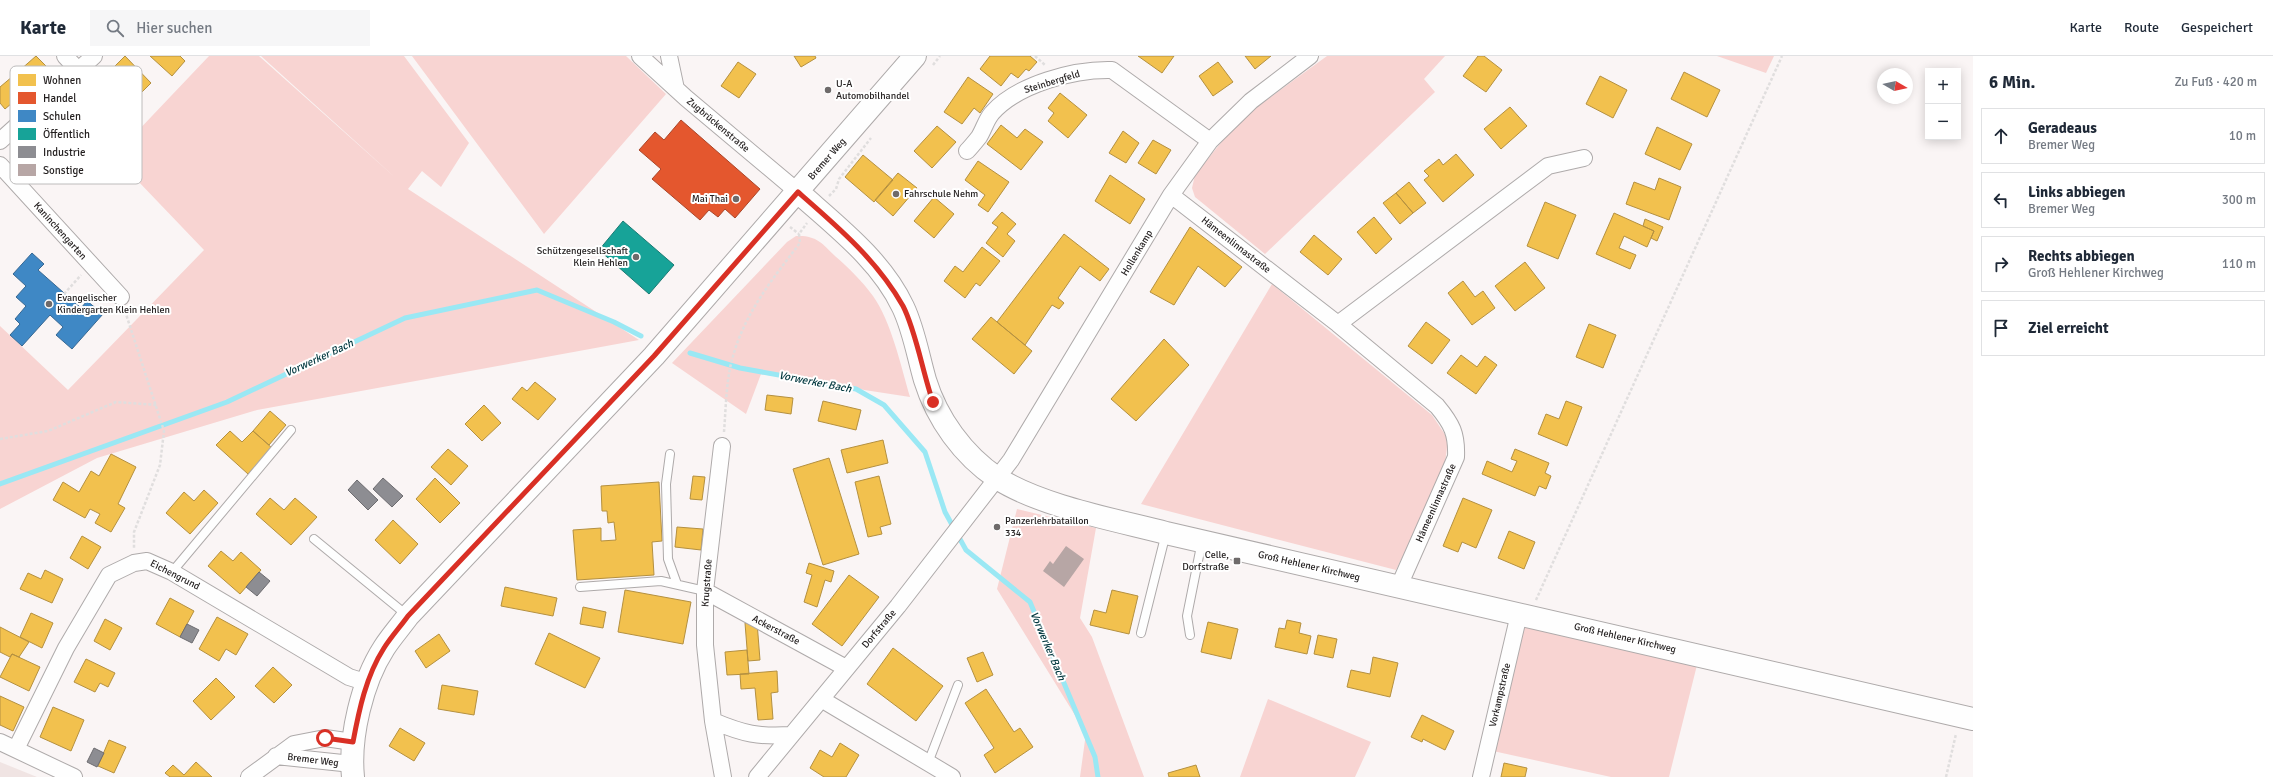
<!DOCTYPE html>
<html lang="de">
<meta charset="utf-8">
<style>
:root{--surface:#fff;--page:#f6f6f7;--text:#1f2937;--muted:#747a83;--line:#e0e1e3}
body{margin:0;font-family:Signika,sans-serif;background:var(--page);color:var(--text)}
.controls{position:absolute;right:12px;top:12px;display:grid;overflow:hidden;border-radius:0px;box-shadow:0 2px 10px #0003}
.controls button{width:36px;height:36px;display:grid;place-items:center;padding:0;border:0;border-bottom:1px solid var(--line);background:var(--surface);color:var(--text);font:20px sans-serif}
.compass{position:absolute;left:1877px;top:12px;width:36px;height:36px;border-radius:50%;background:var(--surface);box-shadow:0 2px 10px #0003;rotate:99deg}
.stop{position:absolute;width:12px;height:12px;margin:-9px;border:3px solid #d93025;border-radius:50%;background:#fff}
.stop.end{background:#d93025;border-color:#fff;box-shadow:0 1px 4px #0008}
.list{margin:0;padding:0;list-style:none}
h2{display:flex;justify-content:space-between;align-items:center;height:52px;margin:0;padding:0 16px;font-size:17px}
h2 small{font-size:13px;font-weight:400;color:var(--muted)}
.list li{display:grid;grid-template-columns:26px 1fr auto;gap:12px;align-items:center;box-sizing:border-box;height:56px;margin:0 8px 8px;padding:0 8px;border:1px solid var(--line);border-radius:0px}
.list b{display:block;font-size:15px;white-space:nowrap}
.list p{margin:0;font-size:13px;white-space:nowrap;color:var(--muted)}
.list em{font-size:13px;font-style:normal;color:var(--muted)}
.icon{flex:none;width:22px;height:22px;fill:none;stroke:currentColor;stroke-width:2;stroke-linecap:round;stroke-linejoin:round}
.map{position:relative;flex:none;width:1973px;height:721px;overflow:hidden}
header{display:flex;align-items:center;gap:24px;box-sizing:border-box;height:56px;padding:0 20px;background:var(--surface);border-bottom:1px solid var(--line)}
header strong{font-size:19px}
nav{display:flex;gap:22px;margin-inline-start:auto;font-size:14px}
.search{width:280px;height:36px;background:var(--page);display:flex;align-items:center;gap:10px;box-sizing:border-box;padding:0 14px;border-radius:0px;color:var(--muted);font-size:15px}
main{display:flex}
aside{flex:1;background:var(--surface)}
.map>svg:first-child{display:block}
</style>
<header>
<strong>Karte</strong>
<div class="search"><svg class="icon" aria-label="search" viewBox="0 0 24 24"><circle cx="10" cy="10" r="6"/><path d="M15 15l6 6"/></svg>Hier suchen</div>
<nav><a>Karte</a><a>Route</a><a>Gespeichert</a></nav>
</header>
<main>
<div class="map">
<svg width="1973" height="721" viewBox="0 0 1973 721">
<rect width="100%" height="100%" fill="#faf5f5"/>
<path fill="#f0e4e3" d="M0 706 37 721H0Z"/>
<path fill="#f8d4d2" d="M209 0H259L398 124 261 0H404L469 87 441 131 422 115 408 133 639 284 257 354 97 402 0 453V270L68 334 204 194 114 100Z
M412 0H626L666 38 544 178Z
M1327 0H1445L1424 23 1435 36 1265 198 1195 141 1192 132 1195 119 1239 64Z
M1717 0H1774L1766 17Z
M796 180C816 179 822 187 835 200 849 212 862 225 873 240 891 265 901 310 910 341L761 318 746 358 672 307 787 186Z
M1272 228 1432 359 1448 383 1444 416 1396 514 1141 448Z
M1017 453 1096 472 1080 562 1092 581 1144 721H1080L1086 677 997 533Z
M1521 569 1697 609 1669 721H1611L1493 695Z
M1268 643 1371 686 1355 721H1240Z"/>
<path fill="#f2c14e" stroke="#b49040" d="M36 0 50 14 32 30 19 15Z
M125 0 151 27 140 38 114 11Z
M150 0H180L185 5 172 20Z
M794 0H815L816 2 801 11Z
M990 0H1030L1037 6 1029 15 1026 13 1018 22 1011 17 1001 30 980 13Z
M1138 0H1174L1162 17Z
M1245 0H1271L1255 13Z
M1478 0H1484L1502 14 1486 36 1463 20Z
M738 6 756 18 739 42 721 30Z
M1218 6 1233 26 1213 40 1199 20Z
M19 15 32 30 5 53 0 47V31Z
M1684 16 1720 34 1707 61 1671 43Z
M1600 20 1627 34 1613 62 1586 48Z
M968 21 993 38 980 57 974 52 962 68 944 56Z
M1060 37 1087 59 1068 82 1048 65 1054 57 1048 52Z
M1510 51 1527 70 1501 93 1484 73Z
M1001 69 1017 82 1025 73 1043 86 1021 114 987 88Z
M937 70 956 86 932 112 914 95Z
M1657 71 1692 88 1680 114 1645 98Z
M1123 75 1139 87 1126 107 1109 97Z
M1153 84 1171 94 1156 118 1138 107Z
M1456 98 1474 119 1443 146 1424 124 1429 120 1424 115 1439 103 1443 109Z
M863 99 893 124 874 146 845 121Z
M978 105 1009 126 988 156 978 149 985 139 965 124Z
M898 117 917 132 893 160 875 144Z
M1110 119 1145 143 1130 168 1095 145Z
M1659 122 1681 131 1669 164 1626 148 1634 126 1655 134Z
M1409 126 1426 147 1413 157 1396 137Z
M1396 137 1413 157 1400 168 1383 147Z
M934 141 954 158 934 182 914 165Z
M1545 146 1576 159 1558 203 1527 190Z
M1002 156 1016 168 1007 178 1015 185 1003 201 986 187 998 171 992 167Z
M1614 157 1654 175 1647 191 1624 180 1619 192 1636 199 1630 213 1596 198Z
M1374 161 1392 183 1376 198 1357 176Z
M1645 163 1663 171 1657 185 1651 182 1654 175 1643 170Z
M1190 171 1242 211 1225 231 1198 210 1174 249 1150 236Z
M1064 178 1109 213 1100 225 1080 210 1058 242 1064 247 1059 253 1052 249 1025 289 997 266Z
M1314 179 1342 203 1328 219 1300 196Z
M982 191 1000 205 980 230 976 227 965 242 944 225 955 210 963 216Z
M1525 206 1545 232 1515 255 1495 230Z
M1463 225 1475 241 1483 235 1495 252 1472 269 1448 237Z
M991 261 1032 295 1014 318 972 283Z
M1426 266 1450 284 1432 308 1408 290Z
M1589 268 1616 279 1603 312 1576 301Z
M1164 283 1189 309 1136 365 1111 343Z
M1461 299 1477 311 1485 300 1497 309 1476 338 1447 317Z
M535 326 556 343 538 364 512 343 522 331 527 335Z
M767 339 793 342 791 358 765 354Z
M823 345 861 354 856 374 818 365Z
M1566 345 1582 351 1567 390 1538 378 1546 358 1559 363Z
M484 349 501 367 482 385 465 368Z
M270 355 286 369 269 389 253 375Z
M230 375 242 386 253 375 272 392 248 418 216 389Z
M883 384 888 407 847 417 841 394Z
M448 393 468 410 451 429 431 411Z
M1515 393 1549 407 1545 417 1551 420 1546 433 1539 430 1535 440 1482 418 1487 405 1512 416 1517 405 1511 403Z
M111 398 136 411 118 448 125 452 111 476 95 467 100 458 90 453 85 462 53 444 63 426 79 436 91 415 99 420Z
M829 402 859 498 823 509 793 413Z
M693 420 705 421 702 444 690 443Z
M879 420 891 468 880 471 882 478 868 481 855 426Z
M435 422 460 447 440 467 416 443Z
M659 426 662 485 652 486 654 519 577 524 573 474 601 472V485L616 484 614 466 608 467 607 455H602L601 430Z
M204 434 218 447 190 478 166 457 184 436 194 445Z
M270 442 284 454 295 442 317 461 291 489 256 458Z
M1463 442 1492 454 1476 492 1462 486 1458 496 1443 490Z
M393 464 418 488 400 508 375 484Z
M677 471 703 473 701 494 675 491Z
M1509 475 1535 486 1524 513 1498 502Z
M82 480 101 491 88 513 70 502Z
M221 495 233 505 241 496 261 514 240 538 208 510Z
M809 507 834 515 831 526 825 524 817 551 804 546 812 519 806 517Z
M45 514 63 523 52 547 20 533 28 517 41 523Z
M849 519 879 541 842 590 812 568Z
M505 531 557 542 553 560 501 550Z
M625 534 691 546 683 588 618 576Z
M1112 534 1138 540 1129 578 1090 569 1094 554 1106 557Z
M170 542 194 555 180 581 156 568Z
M583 551 606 556 603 572 580 568Z
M31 557 53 567 42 592 20 581Z
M217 561 248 578 236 599 226 593 219 605 199 593Z
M105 563 122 572 110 594 94 585Z
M1287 564 1301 567 1299 577 1311 580 1307 598 1275 591 1279 572 1285 573Z
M757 566 760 604 748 605 745 567Z
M1208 566 1238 573 1231 603 1201 596Z
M0 571 29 586 19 601 12 598 10 601 0 596Z
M549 577 600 602 585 632 535 608Z
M439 578 450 595 426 612 415 595Z
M1318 579 1337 583 1333 602 1314 598Z
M893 592 943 630 916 665 867 628Z
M747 594 749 618 727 619 725 596Z
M983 596 993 619 977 626 967 602Z
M12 598 40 611 29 635 0 621Z
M1373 601 1398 607 1390 641 1347 631 1351 614 1370 618Z
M86 603 115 617 108 631 100 627 95 636 74 626Z
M273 611 292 629 274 647 255 630Z
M777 615 778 636 771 637 773 663 758 664 755 632 741 633 740 618Z
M216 622 235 641 211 664 193 645Z
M442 629 478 635 474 659 438 653Z
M986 633 1014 676 1020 672 1033 691 995 717 984 699 994 692 965 647Z
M0 640 24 651 13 675 0 669Z
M53 651 84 664 71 695 40 681Z
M1422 659 1454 675 1445 694 1423 683 1422 686 1411 681Z
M400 672 425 687 414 705 389 690Z
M109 684 126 691 114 717 98 710Z
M840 687 859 699 846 721H824L810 712 820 694 832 701Z
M196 706 212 721H170L165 717 173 709 184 719Z
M1504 707 1527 712 1525 721H1501Z
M1196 709 1200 721H1169L1168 717Z"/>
<path fill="#e4572e" stroke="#aa462a" d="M681 64 760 133 735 162 725 153 718 161 709 154 700 164 652 123 661 113 639 94 655 76 664 84Z"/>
<path fill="#3f88c5" stroke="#376893" d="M32 197 44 208 38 214 81 252 87 245 103 258 72 293 56 279 63 271 50 259 22 290 10 279 20 268 15 263 26 250 16 241 26 230 13 218Z"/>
<path fill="#17a398" stroke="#1b7b74" d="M623 165 674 209 649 238 599 194Z"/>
<path fill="#8d8d92" stroke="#6d6c70" d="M383 422 403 440 392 451 373 433Z
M357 424 378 444 368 454 348 434Z
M259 516 270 525 257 540 246 531Z
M187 568 199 574 192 587 180 581Z
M94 692 104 697 97 711 87 706Z"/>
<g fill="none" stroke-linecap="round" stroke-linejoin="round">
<path stroke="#9ae8f4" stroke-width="5" d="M690 297 740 312 856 333 884 349 925 396 945 456 966 494 1030 546 1095 701 1098 721
M0 428 227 346 405 262 537 234 614 266 641 280"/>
</g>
<path fill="#b7a6a5" d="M1066 490 1084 503 1064 531 1043 515 1050 505 1053 508Z"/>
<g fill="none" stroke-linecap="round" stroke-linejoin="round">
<defs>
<path id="lane" d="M670 398 666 428 668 503 677 528
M314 483 408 560
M172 516 291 374
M580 531 661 525 705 535
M1141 577 1166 477
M1190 579 1187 560 1202 485
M928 707 958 629"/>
<path id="street" d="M65 0 79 15
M640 0 686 42 798 136
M669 0 676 33
M0 85 94 0
M967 95C971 91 975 86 979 81 984 73 986 64 992 57 1018 28 1074 13 1112 14L1210 85
M0 109 121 241
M1171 139 1338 268 1437 350C1452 368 1457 378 1456 401L1399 530
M1338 268 1548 110 1584 102
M722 390 705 535V589L713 665 723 721
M705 535 846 612
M821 643 952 721
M713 665C744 678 758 681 791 679
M0 686 74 721
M16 693 66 592 109 519 134 507 147 505 172 516 349 621 368 627
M276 700 352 708
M249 721 294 688 325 682 353 686
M757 721 898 550 1011 404 1171 139 1210 85 1251 45 1310 0
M1481 721 1519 558"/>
<path id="secondary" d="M798 136C836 170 881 204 903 251 914 274 918 300 925 324 937 363 963 399 997 422 1040 450 1116 464 1166 477L1973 663
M353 721C349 681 362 626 384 592 391 581 400 571 408 560L654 300 915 0"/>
</defs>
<use href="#lane" stroke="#aeaaaa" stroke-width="10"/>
<use href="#street" stroke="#aeaaaa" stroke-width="18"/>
<use href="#secondary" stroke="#aeaaaa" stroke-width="24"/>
<path stroke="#e0dede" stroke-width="2.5" stroke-dasharray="3 2" stroke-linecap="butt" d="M1035 0 1045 9
M933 9 940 0
M829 140 836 133 839 123 871 82
M790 171 799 178
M64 238 81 219
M125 255 164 375 160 409 134 476V493
M724 376C726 351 726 324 733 300 745 257 773 222 800 187L799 178 807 167
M0 383 48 375 116 346 157 349
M1536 544 1782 0
M1946 721 1956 678"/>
<use href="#lane" stroke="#fefefe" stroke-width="8"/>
<use href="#street" stroke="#fefefe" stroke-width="16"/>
<use href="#secondary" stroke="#fefefe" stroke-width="22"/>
</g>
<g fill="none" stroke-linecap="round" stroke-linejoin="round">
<path stroke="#d93025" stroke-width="5" d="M325 682 353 686C359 654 366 620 384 592 391 581 400 571 408 560L654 300 798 136C837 170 877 204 903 250 916 275 923 318 933 346"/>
</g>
<g fill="#6e6a6a" stroke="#fff" stroke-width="1.5">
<circle cx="828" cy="34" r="4"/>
<circle cx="896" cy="138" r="4"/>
<circle cx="736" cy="143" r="4"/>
<circle cx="636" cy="201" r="4"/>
<circle cx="49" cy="248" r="4"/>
<circle cx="997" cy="471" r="4"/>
<rect x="1233" y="501" width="8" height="8" rx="2"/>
</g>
<g text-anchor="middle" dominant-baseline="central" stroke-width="4" stroke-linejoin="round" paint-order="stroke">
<g font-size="10" fill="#231f1f" stroke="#fff">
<text transform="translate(1052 26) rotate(-17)">Steinbergfeld</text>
<text transform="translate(718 69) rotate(40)">Zugbrückenstraße</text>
<text transform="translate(827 103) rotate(-49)">Bremer Weg</text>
<text transform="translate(60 175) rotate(48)">Kaninchengarten</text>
<text transform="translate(1236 189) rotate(38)">Hämeenlinnastraße</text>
<text transform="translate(1137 197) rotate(-59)">Hollenkamp</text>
<text transform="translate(1436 447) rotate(-66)">Hämeenlinnastraße</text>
<text transform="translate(1309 510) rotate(13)">Groß Hehlener Kirchweg</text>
<text transform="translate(175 519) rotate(27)">Eichengrund</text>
<text transform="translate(707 527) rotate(-86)">Krugstraße</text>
<text transform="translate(879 573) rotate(-50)">Dorfstraße</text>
<text transform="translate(776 574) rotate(28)">Ackerstraße</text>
<text transform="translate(1625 582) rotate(13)">Groß Hehlener Kirchweg</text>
<text transform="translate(1500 639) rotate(-77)">Vorkampstraße</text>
<text transform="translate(313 704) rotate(7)">Bremer Weg</text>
</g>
<g font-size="10" fill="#231f1f" stroke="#fff" text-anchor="start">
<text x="836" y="28">U-A<tspan x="836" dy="12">Automobilhandel</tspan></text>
<text x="904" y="138">Fahrschule Nehm</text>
<text x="728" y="143" text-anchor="end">Mai Thai</text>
<text x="628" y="195" text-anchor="end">Schützengesellschaft<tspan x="628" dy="12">Klein Hehlen</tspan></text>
<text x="57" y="242">Evangelischer<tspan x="57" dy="12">Kindergarten Klein Hehlen</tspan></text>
<text x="1005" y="465">Panzerlehrbataillon<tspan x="1005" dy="12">334</tspan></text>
<text x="1229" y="499" text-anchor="end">Celle,<tspan x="1229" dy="12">Dorfstraße</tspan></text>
</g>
<g font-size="11" font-style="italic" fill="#00373e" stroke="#fff">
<text transform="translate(319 302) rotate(-25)">Vorwerker Bach</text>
<text transform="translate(815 326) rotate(11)">Vorwerker Bach</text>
<text transform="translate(1048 590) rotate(67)">Vorwerker Bach</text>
</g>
</g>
<rect x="10" y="10" width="132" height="118" rx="6" fill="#fff" stroke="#bdbcbc" stroke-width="1"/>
<rect x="18" y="18" width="18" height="12" fill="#f2c14e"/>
<rect x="18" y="36" width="18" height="12" fill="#e4572e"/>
<rect x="18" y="54" width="18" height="12" fill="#3f88c5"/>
<rect x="18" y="72" width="18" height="12" fill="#17a398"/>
<rect x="18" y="90" width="18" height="12" fill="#8d8d92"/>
<rect x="18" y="108" width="18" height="12" fill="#b7a6a5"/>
<g font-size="11" fill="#231f1f">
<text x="43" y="28">Wohnen</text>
<text x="43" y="46">Handel</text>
<text x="43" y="64">Schulen</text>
<text x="43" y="82">Öffentlich</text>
<text x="43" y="100">Industrie</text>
<text x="43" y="118">Sonstige</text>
</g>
</svg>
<div class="controls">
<button>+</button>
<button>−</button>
</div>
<svg class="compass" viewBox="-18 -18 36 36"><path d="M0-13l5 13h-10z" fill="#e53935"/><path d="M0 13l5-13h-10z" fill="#747a83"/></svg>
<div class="stop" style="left:325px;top:682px"></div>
<div class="stop end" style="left:933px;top:346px"></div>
</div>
<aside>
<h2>6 Min.<small>Zu Fuß · 420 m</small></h2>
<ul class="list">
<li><svg class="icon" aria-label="ahead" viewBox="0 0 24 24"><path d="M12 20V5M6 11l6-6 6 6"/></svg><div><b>Geradeaus</b><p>Bremer Weg</p></div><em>10 m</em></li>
<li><svg class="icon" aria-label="left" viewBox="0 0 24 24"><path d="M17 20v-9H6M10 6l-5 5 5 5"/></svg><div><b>Links abbiegen</b><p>Bremer Weg</p></div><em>300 m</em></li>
<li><svg class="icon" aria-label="right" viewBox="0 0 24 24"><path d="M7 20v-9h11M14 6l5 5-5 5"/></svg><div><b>Rechts abbiegen</b><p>Groß Hehlener Kirchweg</p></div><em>110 m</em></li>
<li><svg class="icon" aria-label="arrive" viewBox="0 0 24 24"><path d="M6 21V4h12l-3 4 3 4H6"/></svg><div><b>Ziel erreicht</b></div></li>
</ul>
</aside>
</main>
